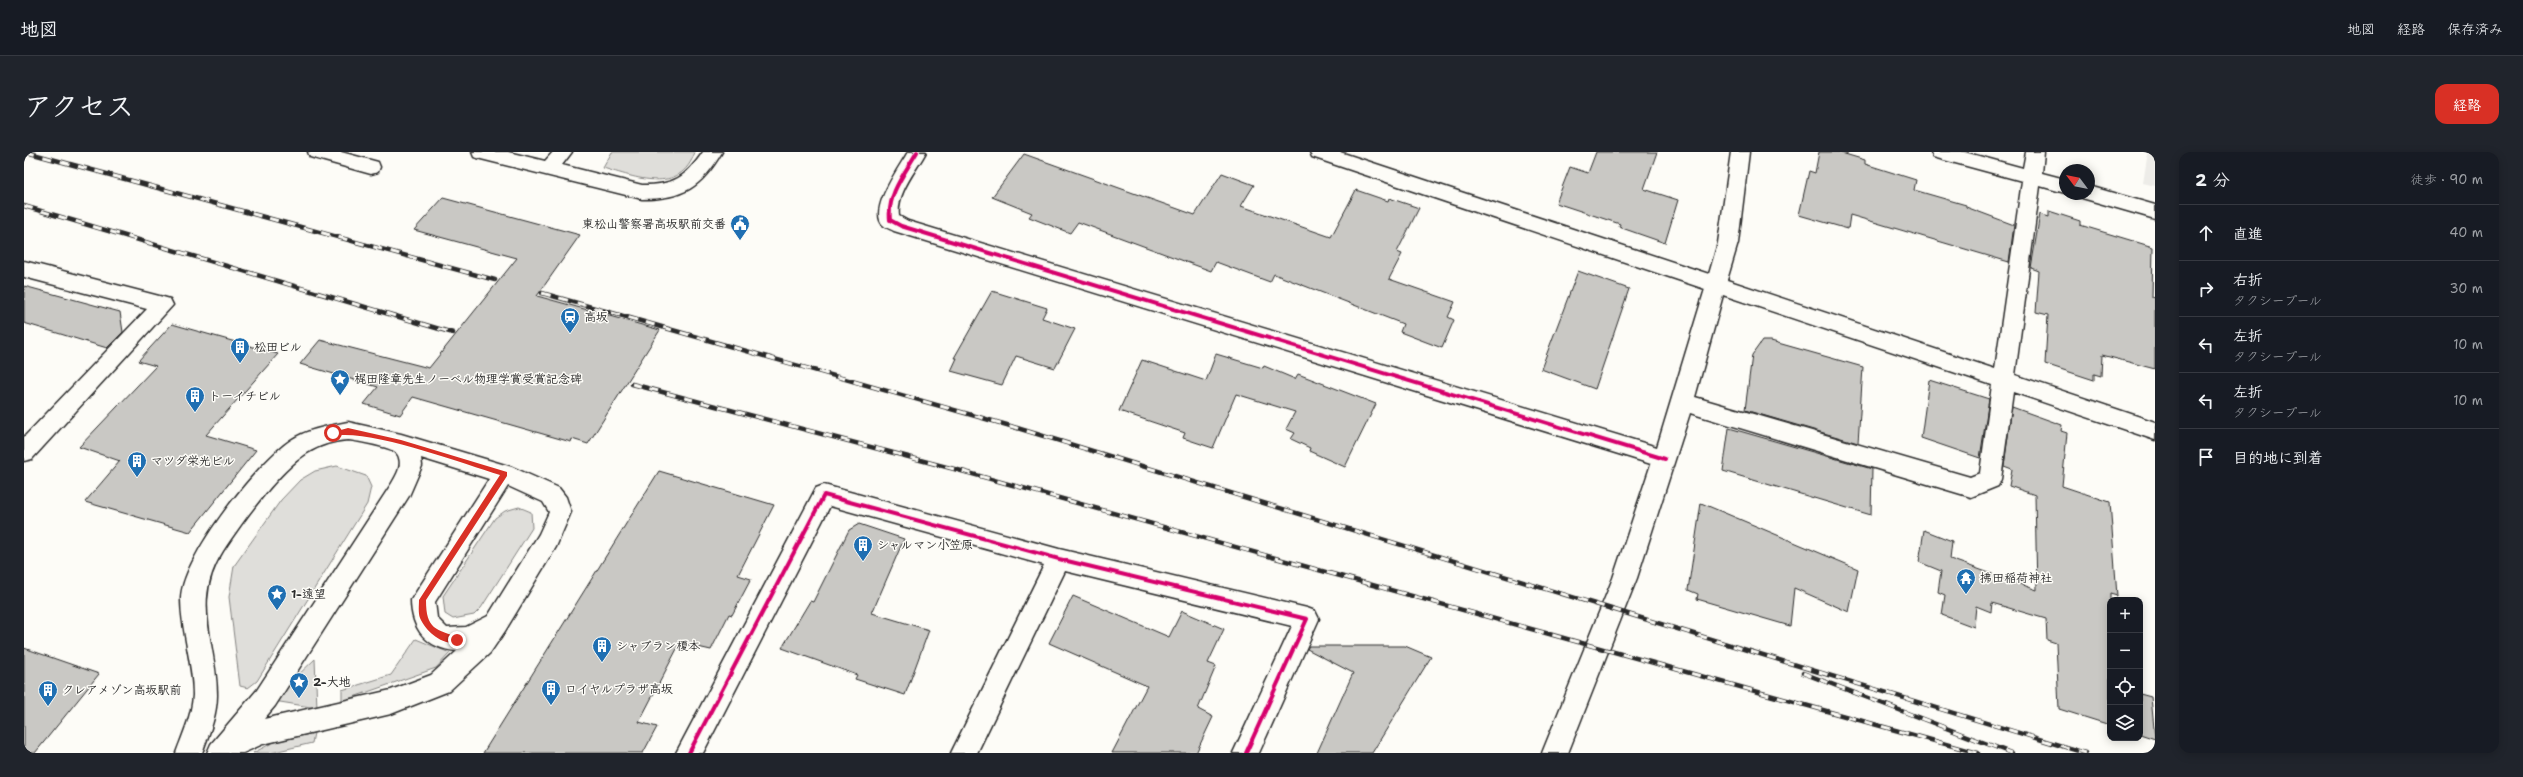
<!DOCTYPE html>
<html lang="ja">
<meta charset="utf-8">
<style>
:root{--surface:#171b24;--page:#20242c;--text:#f1f3f6;--muted:#9ea1a6;--line:#363941;--accent:#d93025}
body{margin:0;font-family:"Shantell Sans","Klee One",sans-serif;background:var(--page);color:var(--text)}
.controls{position:absolute;right:12px;bottom:12px;display:grid;overflow:hidden;border-radius:8px;box-shadow:0 2px 10px #0003}
.controls button{width:36px;height:36px;display:grid;place-items:center;padding:0;border:0;border-bottom:1px solid var(--line);background:var(--surface);color:var(--text);font:20px sans-serif}
.compass{position:absolute;left:2035px;top:12px;width:36px;height:36px;border-radius:50%;background:var(--surface);box-shadow:0 2px 10px #0003;rotate:302deg}
.stop{position:absolute;width:12px;height:12px;margin:-9px;border:3px solid #d93025;border-radius:50%;background:#fff}
.stop.end{background:#d93025;border-color:#fff;box-shadow:0 1px 4px #0008}
.list{margin:0;padding:0;list-style:none}
h2{display:flex;justify-content:space-between;align-items:center;height:52px;margin:0;padding:0 16px;font-size:17px}
h2 small{font-size:13px;font-weight:400;color:var(--muted)}
.list li{display:grid;grid-template-columns:26px 1fr auto;gap:12px;align-items:center;box-sizing:border-box;height:56px;padding:0 16px;border-top:1px solid var(--line)}
.list b{display:block;font-size:15px;white-space:nowrap}
.list p{margin:0;font-size:13px;white-space:nowrap;color:var(--muted)}
.list em{font-size:13px;font-style:normal;color:var(--muted)}
.icon{flex:none;width:22px;height:22px;fill:none;stroke:currentColor;stroke-width:2;stroke-linecap:round;stroke-linejoin:round}
.map{position:relative;flex:none;width:2131px;height:601px;overflow:hidden;border-radius:12px}
header{display:flex;align-items:center;gap:24px;box-sizing:border-box;height:56px;padding:0 20px;background:var(--surface);border-bottom:1px solid var(--line)}
header strong{font-size:19px}
nav{display:flex;gap:22px;margin-inline-start:auto;font-size:14px}
.intro{display:flex;align-items:center;justify-content:space-between;box-sizing:border-box;height:96px;padding:0 24px}
h1{margin:0;font-size:28px}
.button{padding:10px 18px;border-radius:12px;background:var(--accent);color:#fff;font-size:14px;font-weight:700}
main{display:flex;gap:24px;padding:0 24px}
aside{flex:1;background:var(--surface);border-radius:12px;box-shadow:0 2px 10px #0003}
.map>svg:first-child{display:block}
</style>
<header>
<strong>地図</strong>
<nav><a>地図</a><a>経路</a><a>保存済み</a></nav>
</header>
<div class="intro"><h1>アクセス</h1><a class="button">経路</a></div>
<main>
<div class="map">
<svg width="2131" height="601" viewBox="0 0 2131 601">
<rect width="100%" height="100%" fill="#fdfcf7"/>
<filter id="ink" filterUnits="userSpaceOnUse"><feTurbulence type="fractalNoise" baseFrequency=".025" numOctaves="2"/><feDisplacementMap in="SourceGraphic" scale="8" xChannelSelector="R" yChannelSelector="G"/><feConvolveMatrix kernelMatrix="1 2 1 2 8 2 1 2 1" color-interpolation-filters="sRGB"/></filter>
<g filter="url(#ink)">
<path fill="#edece8" d="M2124 0H2131V34L2119 31Z"/>
<path fill="#dfdeda" stroke="#858482" d="M588 0H671C656 44 611 25 579 16Z
M313 314 342 324 347 335 343 352 233 529 224 536 216 534 205 445 210 414 257 348 276 328 291 319Z
M495 355 507 360 508 376 457 456 450 463 429 467 421 462 419 444 471 366 481 359Z
M392 487 426 501 412 516 318 549V538L367 523Z
M291 507 293 556 250 549 251 545Z
M290 581 288 591 246 601H229L250 590Z"/>
<path fill="#c9c8c4" stroke="#2b2b2b" d="M1572 0H1633L1620 37 1654 48 1641 91 1595 75 1596 72 1532 51 1546 15 1564 21Z
M1795 0H1814L1841 8V12L1892 28 1890 38 1942 53V55L1990 73 1985 110 1826 63 1824 77 1775 63 1785 19 1791 21Z
M1000 2 1171 63 1198 21 1230 33 1217 54 1307 85 1332 38 1364 49 1365 46 1395 56 1373 100 1378 102 1365 127 1431 150 1424 165 1430 168 1418 196 1376 180 1379 172 1250 122 1246 130 1192 110 1187 119 1054 70 1046 81 1005 65 1008 61 968 45Z
M419 46 556 83 513 144 636 178 564 292 548 287 547 290 389 245 376 263 340 252 354 235 276 212 296 188 405 216 493 106 390 78Z
M2025 59 2056 69V73L2129 95 2128 145 2131 146V217L2078 203 2077 224 2070 222V228L2021 212 2024 163 2012 160 2015 119 2007 116 2016 62 2025 65Z
M1554 119 1605 137 1571 237 1517 217Z
M0 134 96 160 99 180 83 196 0 171Z
M968 139 1023 156 1018 166 1051 177 1031 216 992 204 978 233 927 219 933 206H930Z
M148 172 254 202 182 283 232 298 166 380 61 350 96 309 55 295 132 214 114 209Z
M1738 189H1747L1839 215 1834 291 1721 258 1728 203Z
M1192 202 1239 216 1240 214 1271 227 1274 222 1352 252 1321 315 1285 299 1286 296 1267 287 1271 281 1262 277 1271 260 1212 242 1189 296 1159 286 1161 281 1095 259 1118 208 1182 229Z
M1905 228 1965 247 1956 306 1897 286Z
M1988 255 2038 273 2037 279 2043 281 2038 334 2086 350 2093 444 2086 442V573L2035 557 2032 491 2023 488 2022 467 1968 451 1967 460 1952 454 1950 475 1918 463 1921 443 1914 440 1917 419 1895 410 1900 378 1928 389 1926 407 2013 438 2011 343 1985 334 1988 317 1980 314Z
M1705 276 1848 317 1847 363 1699 319Z
M635 319 750 353 714 423 727 427 708 463 705 462 687 498 656 491 615 570 633 575 619 601H459Z
M1677 351 1834 417 1825 460 1770 436 1766 474 1673 447 1674 442 1664 438Z
M835 372 880 387 848 461 905 478 881 543 831 527 833 523 758 496 786 449 789 450 825 378Z
M1049 444 1145 485 1158 459 1200 477 1184 511 1192 514 1174 557 1189 565 1172 601H1088L1123 534 1025 491Z
M1285 494H1381L1407 505 1348 601H1293L1329 521 1283 497Z
M0 496 75 522 11 601H0Z
M2116 542 2127 545 2131 587 2116 582Z"/>
<g fill="none" stroke-linecap="round" stroke-linejoin="round">
<defs>
<path id="minor" d="M284 0H317L354 10 356 15 354 20 347 22 286 5Z
M448 0H484L521 9 529 0H548L538 13 618 33C650 33 661 26 679 0H698C678 35 659 47 618 47L457 7 450 5Z
M884 0H902C892 19 872 41 875 64L884 69 1633 295 1681 137 1288 5 1286 0H1316L1685 122 1694 91 1707 0H1725L1714 91 1703 128 1971 217 1998 29 1909 5 1907 0H1940L1999 16 2002 0H2020L2018 21 2041 27V41L2016 34 1991 223 2131 270V288L1989 240 1977 327 1974 334 1947 345 1666 261 1613 426 1544 601H1518L1589 426 1627 312 870 79C867 77 862 76 859 73 844 58 876 14 884 0ZM1699 143 1968 233 1956 321 1946 325 1671 245Z
M2065 34 2131 53V67L2058 46 2056 42H2065Z
M0 109 139 145 146 147 149 153 8 307 0 309V285L123 157 0 125Z
M324 270 377 282 488 315 535 336 542 345 547 360 532 395 481 479 466 501 425 539 367 562 239 592 219 601H183L187 592 233 538 368 331C372 324 378 315 375 306 375 304 372 300 370 299 364 295 330 288 323 288 309 289 294 294 283 301 254 320 218 370 199 399 166 450 193 490 193 543 193 563 185 582 178 601H152C159 582 168 563 169 543 169 511 157 479 157 447 157 406 234 310 267 288 284 277 304 274 324 270ZM397 306 465 327 387 448C387 477 403 497 433 499L407 523 367 538 240 567 251 554 385 344 398 314ZM484 334 519 350 525 360 515 382 464 464 442 475 423 476 413 466 411 450Z
M800 333 1035 397 1283 456 1291 459 1295 467 1235 601H1209L1268 474 1041 419 953 601H927L1020 413 806 354 679 601H652L792 336Z"/>
</defs>
<use href="#minor" stroke="#2b2b2b" stroke-width="3"/>
<use href="#minor" fill="#fdfcf7" fill-rule="evenodd"/>
<defs>
<path id="rail" d="M2 0 471 128
M0 54 429 181
M518 141 983 273 2061 601
M608 232 934 318 1954 601
M1779 521 1987 601"/>
</defs>
<use href="#rail" stroke="#2b2b2b" stroke-width="4.5"/>
<use href="#rail" stroke="#fdfcf7" stroke-width="3" stroke-dasharray="9" stroke-linecap="butt"/>
<defs>
<path id="cycleway" d="M893 0C881 21 863 42 866 68L877 74 1641 307
M665 601 800 343 1035 407 1283 467 1222 601"/>
</defs>
<use href="#cycleway" stroke="#fdfcf7" stroke-width="6"/>
<use href="#cycleway" stroke="#d6006c" stroke-width="4"/>
</g>
</g>
<path fill="#d93025" d="M324 276 377 288 483 320V324L402 448C402 478 412 477 436 486V490C420 495 402 480 396 466 394 461 395 453 395 448L476 323C436 311 347 277 309 284L306 281Z"/>
<defs>
<symbol id="civic-pin" viewBox="-11 -11 22 30"><path d="M0 17L-7.5 6A9.5 9.5 0 1 1 7.5 6Z" fill="#1f6fb2" stroke="#fdfcf7"/><path d="M-.6-6.5H3V-4.5H.6V-3L4-1V1h2V6H-6V1h2V-1L-.6-3ZM-1.2 2.5V6h2.4V2.5Z" fill="#fff"/></symbol>
<symbol id="station-pin" viewBox="-11 -11 22 30"><path d="M0 17L-7.5 6A9.5 9.5 0 1 1 7.5 6Z" fill="#1f6fb2" stroke="#fdfcf7"/><path d="M-3-6H3Q5-6 5-4V2Q5 4 3 4L4.5 6H3L1.5 4h-3L-3 6H-4.5L-3 4Q-5 4-5 2V-4Q-5-6-3-6ZM-3.5-4v3h7v-3ZM-3.5 1v1.5H-2V1ZM2 1v1.5H3.5V1Z" fill="#fff"/></symbol>
<symbol id="building-pin" viewBox="-11 -11 22 30"><path d="M0 17L-7.5 6A9.5 9.5 0 1 1 7.5 6Z" fill="#1f6fb2" stroke="#fdfcf7"/><path d="M-4-6H4V6H1V3H-1V6H-4ZM-2.5-4.3h1.7v1.8h-1.7ZM.8-4.3h1.7v1.8H.8ZM-2.5-1h1.7V.8h-1.7ZM.8-1h1.7V.8H.8Z" fill="#fff"/></symbol>
<symbol id="sight-pin" viewBox="-11 -11 22 30"><path d="M0 17L-7.5 6A9.5 9.5 0 1 1 7.5 6Z" fill="#1f6fb2" stroke="#fdfcf7"/><path d="M0-6L1.8-2.2L6-1.7L2.9 1.2L3.7 5.4L0 3.3L-3.7 5.4L-2.9 1.2L-6-1.7L-1.8-2.2Z" fill="#fff"/></symbol>
<symbol id="temple-pin" viewBox="-11 -11 22 30"><path d="M0 17L-7.5 6A9.5 9.5 0 1 1 7.5 6Z" fill="#1f6fb2" stroke="#fdfcf7"/><path d="M0-6L5-2H3V0L6.5 2.5H4V6H1.5V3h-3V6H-4V2.5H-6.5L-3 0V-2H-5Z" fill="#fff"/></symbol>
</defs>
<g fill-rule="evenodd">
<use href="#civic-pin" x="705" y="61" width="22" height="30"/>
<use href="#station-pin" x="535" y="154" width="22" height="30"/>
<use href="#building-pin" x="205" y="184" width="22" height="30"/>
<use href="#sight-pin" x="305" y="216" width="22" height="30"/>
<use href="#building-pin" x="160" y="233" width="22" height="30"/>
<use href="#building-pin" x="102" y="298" width="22" height="30"/>
<use href="#building-pin" x="828" y="382" width="22" height="30"/>
<use href="#temple-pin" x="1931" y="415" width="22" height="30"/>
<use href="#sight-pin" x="242" y="431" width="22" height="30"/>
<use href="#building-pin" x="567" y="483" width="22" height="30"/>
<use href="#sight-pin" x="264" y="519" width="22" height="30"/>
<use href="#building-pin" x="516" y="526" width="22" height="30"/>
<use href="#building-pin" x="13" y="527" width="22" height="30"/>
</g>
<g text-anchor="middle" dominant-baseline="central" stroke-width="3" stroke-linejoin="round" paint-order="stroke">
<g font-size="12" font-weight="bold" fill="#2b2b2b" stroke="#fdfcf7" text-anchor="start">
<text x="702" y="72" text-anchor="end">東松山警察署高坂駅前交番</text>
<text x="560" y="165">高坂</text>
<text x="230" y="195">松田ビル</text>
<text x="330" y="227">梶田隆章先生ノーベル物理学賞受賞記念碑</text>
<text x="185" y="244">トーイチビル</text>
<text x="127" y="309">マツダ栄光ビル</text>
<text x="853" y="393">シャルマン小笠原</text>
<text x="1956" y="426">拂田稲荷神社</text>
<text x="267" y="442">1-遠望</text>
<text x="592" y="494">シャブラン榎本</text>
<text x="289" y="530">2-大地</text>
<text x="541" y="537">ロイヤルプラザ高坂</text>
<text x="38" y="538">クレアメゾン高坂駅前</text>
</g>
</g>
</svg>
<div class="controls">
<button>+</button>
<button>−</button>
<button><svg class="icon" aria-label="locate" viewBox="0 0 24 24"><circle cx="12" cy="12" r="6"/><path d="M12 2v4M12 18v4M2 12h4M18 12h4"/></svg></button>
<button><svg class="icon" aria-label="layers" viewBox="0 0 24 24"><path d="M12 4l9 5-9 5-9-5zM3 14l9 5 9-5"/></svg></button>
</div>
<svg class="compass" viewBox="-18 -18 36 36"><path d="M0-13l5 13h-10z" fill="#e53935"/><path d="M0 13l5-13h-10z" fill="#9ea1a6"/></svg>
<div class="stop" style="left:309px;top:281px"></div>
<div class="stop end" style="left:433px;top:488px"></div>
</div>
<aside>
<h2>2 分<small>徒歩 · 90 m</small></h2>
<ul class="list">
<li><svg class="icon" aria-label="ahead" viewBox="0 0 24 24"><path d="M12 20V5M6 11l6-6 6 6"/></svg><div><b>直進</b></div><em>40 m</em></li>
<li><svg class="icon" aria-label="right" viewBox="0 0 24 24"><path d="M7 20v-9h11M14 6l5 5-5 5"/></svg><div><b>右折</b><p>タクシープール</p></div><em>30 m</em></li>
<li><svg class="icon" aria-label="left" viewBox="0 0 24 24"><path d="M17 20v-9H6M10 6l-5 5 5 5"/></svg><div><b>左折</b><p>タクシープール</p></div><em>10 m</em></li>
<li><svg class="icon" aria-label="left" viewBox="0 0 24 24"><path d="M17 20v-9H6M10 6l-5 5 5 5"/></svg><div><b>左折</b><p>タクシープール</p></div><em>10 m</em></li>
<li><svg class="icon" aria-label="arrive" viewBox="0 0 24 24"><path d="M6 21V4h12l-3 4 3 4H6"/></svg><div><b>目的地に到着</b></div></li>
</ul>
</aside>
</main>
